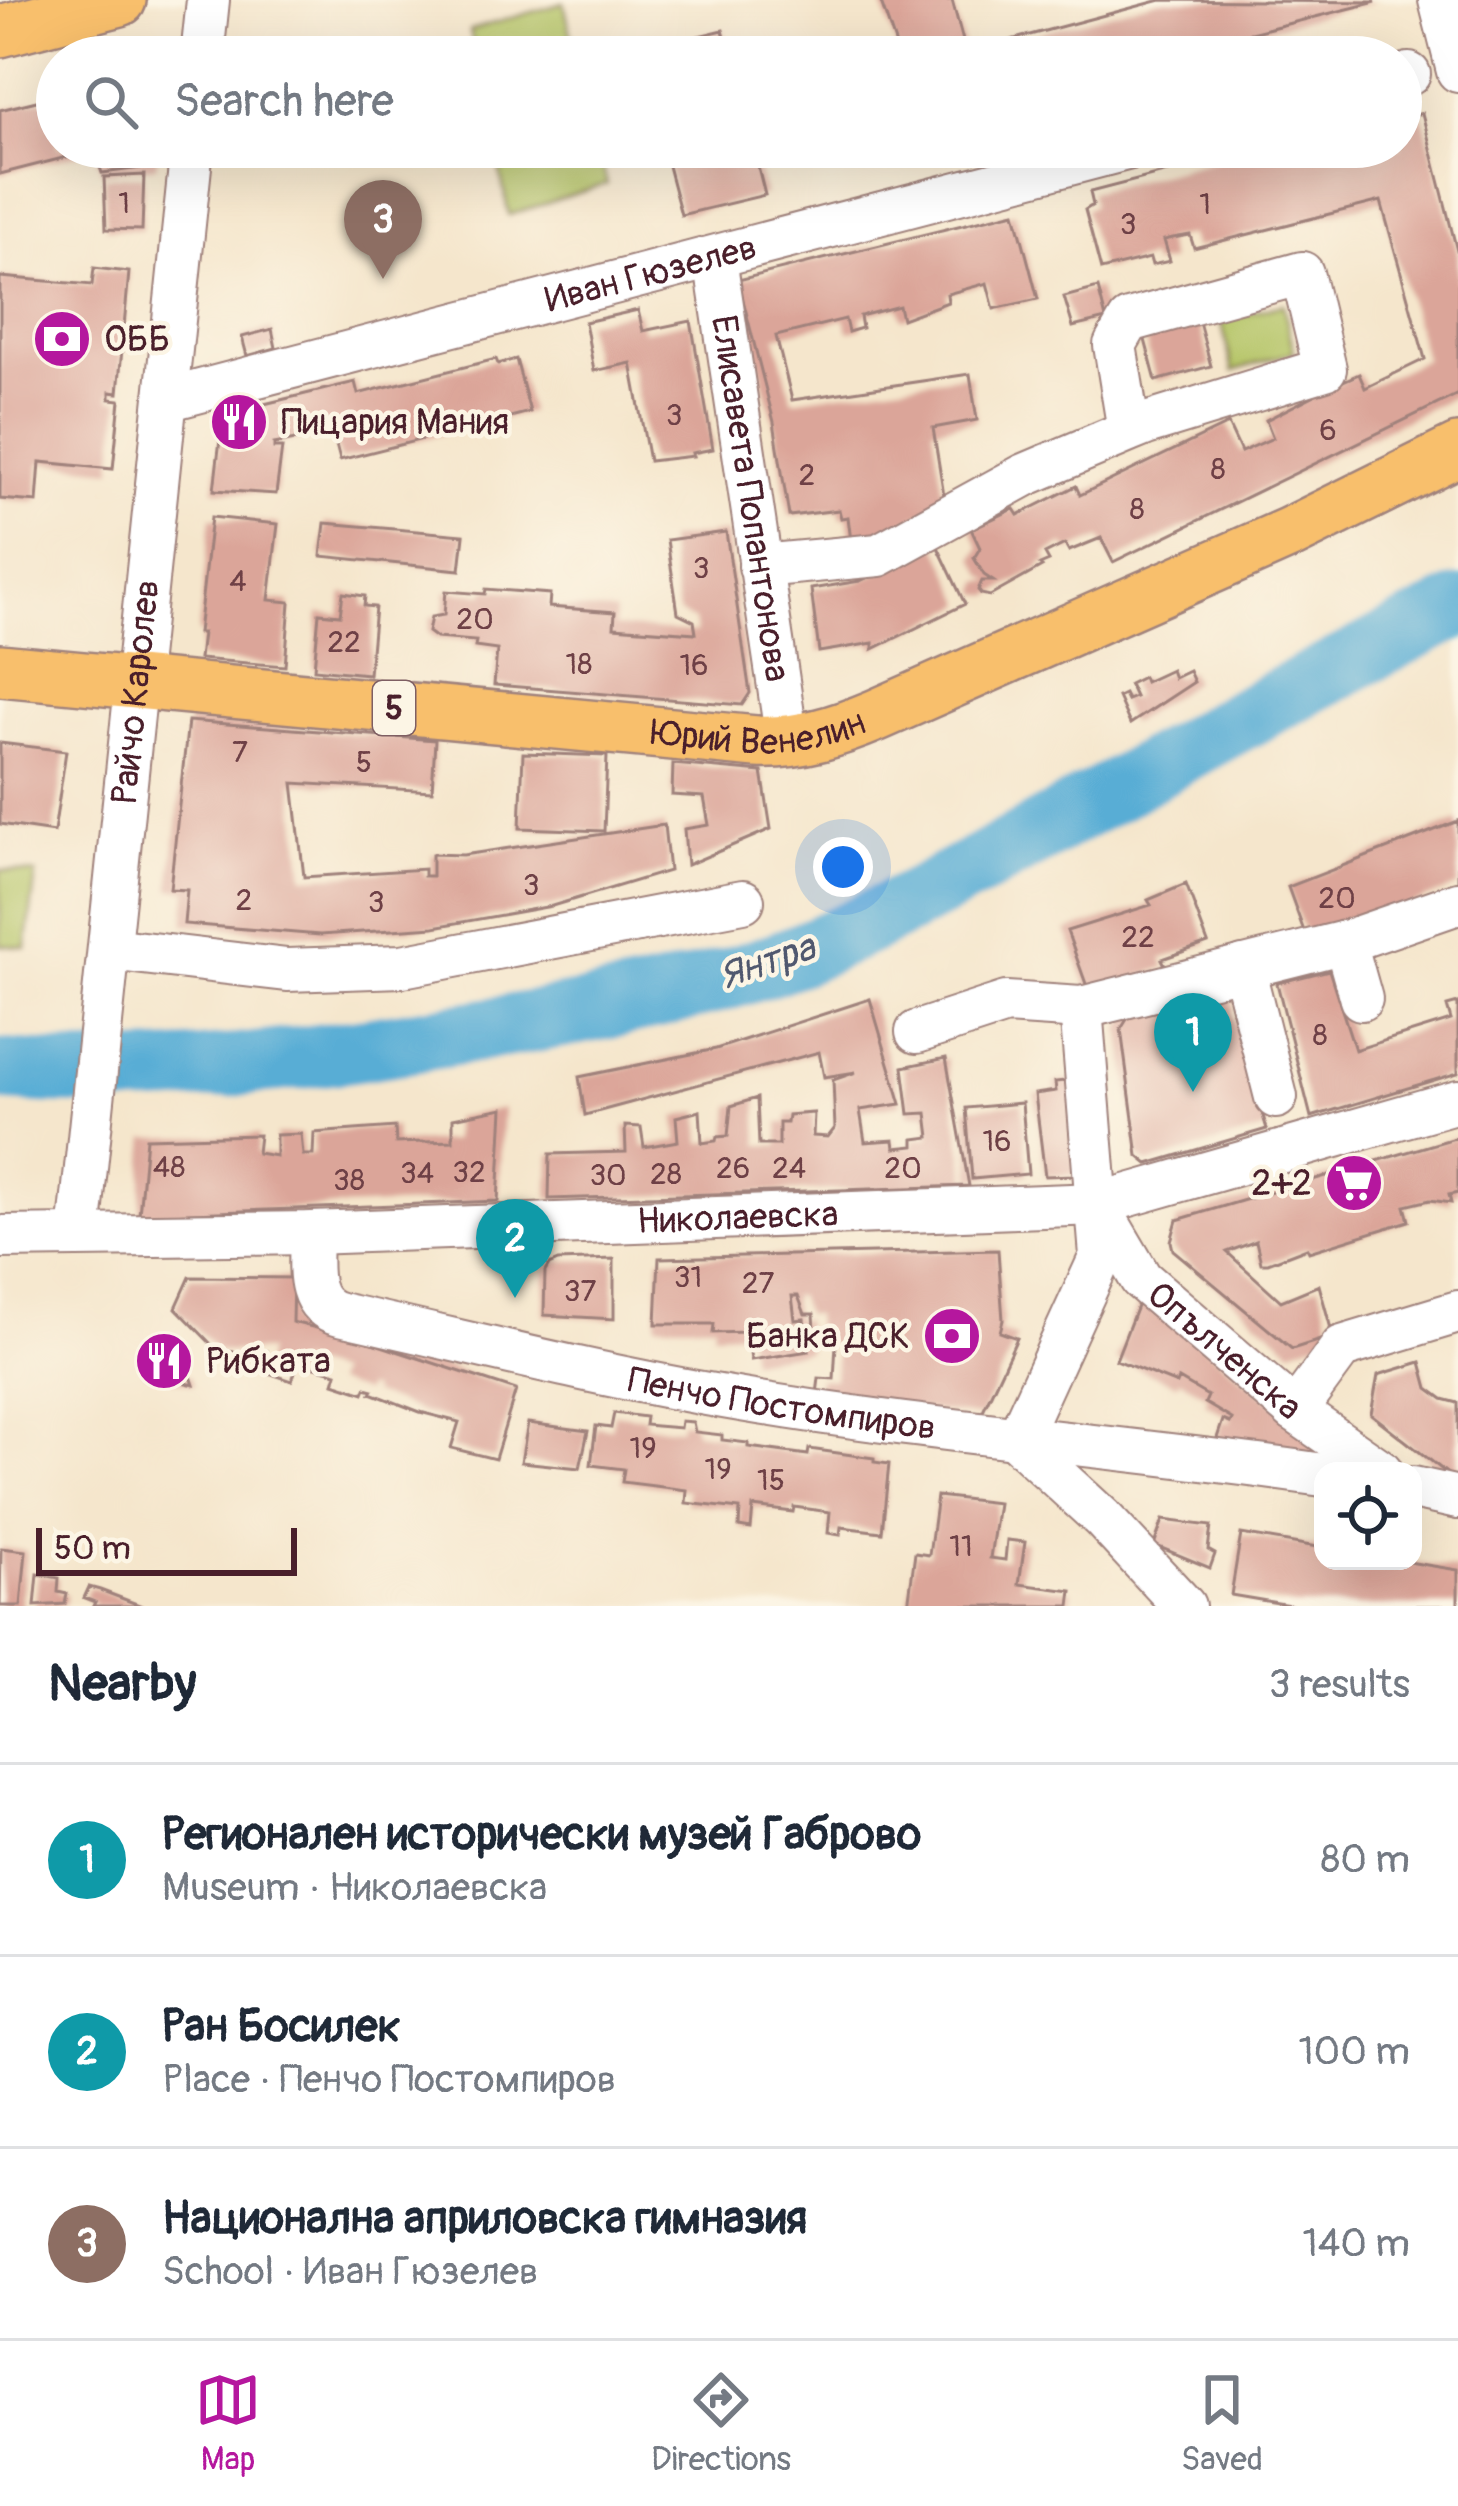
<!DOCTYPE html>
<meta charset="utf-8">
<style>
:root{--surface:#fff;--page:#f2f2f3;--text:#1f2937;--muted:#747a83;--line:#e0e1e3;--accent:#b5179e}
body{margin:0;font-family:Pangolin,sans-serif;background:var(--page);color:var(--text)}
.controls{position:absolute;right:36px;bottom:36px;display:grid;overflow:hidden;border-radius:24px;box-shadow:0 12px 48px #0002}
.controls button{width:108px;height:108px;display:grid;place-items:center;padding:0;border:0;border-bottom:3px solid var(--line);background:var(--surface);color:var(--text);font:60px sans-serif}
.scale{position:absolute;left:36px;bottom:30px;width:261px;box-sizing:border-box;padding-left:12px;border:6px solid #4a1f2b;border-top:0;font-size:33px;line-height:42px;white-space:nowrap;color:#4a1f2b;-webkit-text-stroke:9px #fcf5e5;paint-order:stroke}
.you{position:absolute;left:843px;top:867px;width:42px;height:42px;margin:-30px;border:9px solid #fff;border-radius:50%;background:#1a73e8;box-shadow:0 0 0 18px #1a73e833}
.badge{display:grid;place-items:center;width:78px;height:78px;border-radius:50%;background:var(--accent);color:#fff;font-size:39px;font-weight:700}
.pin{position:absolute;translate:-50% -99px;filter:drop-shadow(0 3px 6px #0008)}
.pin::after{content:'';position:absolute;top:63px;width:42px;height:36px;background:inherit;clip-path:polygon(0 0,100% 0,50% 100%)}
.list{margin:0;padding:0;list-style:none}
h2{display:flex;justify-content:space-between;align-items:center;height:156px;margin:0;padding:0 48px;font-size:51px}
h2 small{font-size:39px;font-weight:400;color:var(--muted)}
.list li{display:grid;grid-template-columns:78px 1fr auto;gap:36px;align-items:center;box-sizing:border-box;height:192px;padding:0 48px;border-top:3px solid var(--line)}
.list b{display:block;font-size:45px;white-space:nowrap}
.list p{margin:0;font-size:39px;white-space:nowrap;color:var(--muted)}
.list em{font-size:39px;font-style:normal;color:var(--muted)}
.icon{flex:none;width:66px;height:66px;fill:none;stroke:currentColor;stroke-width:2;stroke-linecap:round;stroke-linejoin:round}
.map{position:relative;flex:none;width:1458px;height:1606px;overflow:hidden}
.search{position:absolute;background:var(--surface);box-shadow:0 12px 48px #0002;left:36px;right:36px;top:36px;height:132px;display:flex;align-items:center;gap:30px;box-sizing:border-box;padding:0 42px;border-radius:66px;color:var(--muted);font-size:45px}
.sheet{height:732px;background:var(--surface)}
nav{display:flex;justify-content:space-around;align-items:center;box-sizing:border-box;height:168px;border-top:3px solid var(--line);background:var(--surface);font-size:33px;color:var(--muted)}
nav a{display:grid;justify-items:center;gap:6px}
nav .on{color:var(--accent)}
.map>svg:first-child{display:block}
</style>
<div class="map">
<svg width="1458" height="1606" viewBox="0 0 1458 1606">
<rect width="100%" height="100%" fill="#fcf5e5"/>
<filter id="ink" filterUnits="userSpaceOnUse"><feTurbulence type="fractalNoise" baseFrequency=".00833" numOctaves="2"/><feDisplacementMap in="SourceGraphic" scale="24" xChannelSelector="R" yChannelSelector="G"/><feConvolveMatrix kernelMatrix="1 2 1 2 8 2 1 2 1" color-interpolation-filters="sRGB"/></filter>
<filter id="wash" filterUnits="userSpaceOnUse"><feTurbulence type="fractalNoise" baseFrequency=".004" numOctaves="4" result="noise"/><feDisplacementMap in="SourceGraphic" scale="48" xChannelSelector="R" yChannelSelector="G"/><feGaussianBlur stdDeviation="2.7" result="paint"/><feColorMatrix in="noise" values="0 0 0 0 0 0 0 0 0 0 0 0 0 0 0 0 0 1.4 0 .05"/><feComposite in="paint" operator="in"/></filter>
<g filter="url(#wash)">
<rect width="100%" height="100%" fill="#f5e6cc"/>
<path fill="#b5c567" stroke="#807249" stroke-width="3" d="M564 3 576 57H476L470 30Z
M495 147H598L607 184 509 215Z
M1283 304 1294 352 1233 371 1221 320Z
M0 870 36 874 26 948 0 945Z"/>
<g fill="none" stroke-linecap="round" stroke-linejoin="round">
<path stroke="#59add5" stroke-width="63" d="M0 1070C156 1083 306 1058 459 1034 575 1015 710 994 819 946 940 892 1054 824 1170 759 1265 705 1361 656 1458 607"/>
</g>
<g id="blocks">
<path fill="#dba599" d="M880 0H952L966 52 1161 0 1376 2 1153 57H900Z
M723 30 730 57H638L637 51Z
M57 96V147H157V166L102 173 94 150 0 174V110Z
M1422 113 1458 255V394L1113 562 1101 538 1069 551 1065 544 1045 554 1049 561 1040 565 1042 567 990 596 981 594 978 590 982 581H993L984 575 974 558 980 548 971 529 1014 509 1018 515 1076 486 1080 495 1228 424 1241 452 1273 438 1266 420 1313 396 1310 392 1321 391 1359 374 1365 388 1425 359 1381 201 1194 248 1190 235 1173 238 1164 240 1170 261 1152 265 1150 258 1101 270 1085 210 1093 205 1090 192 1264 147H1401V119Z
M663 147H753L765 195 681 215Z
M144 175 142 230 106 229 104 177Z
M1015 212 1038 299 994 309 987 283 947 294 948 302 902 319 899 306 860 316 862 328 848 332 845 319 776 336 792 400 970 374 977 420 933 428 945 502 852 549 848 517 841 518 839 510 789 516 774 422 738 280Z
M94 268 129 272 118 393 110 392V399L120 400 113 469 40 462 37 502 0 499V277L92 285Z
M1098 288 1106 319 1073 327 1064 297Z
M638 310 643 331 691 321 713 449 692 453 693 456 649 461 631 363 594 371 585 322Z
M1199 322 1211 366 1156 381 1144 336Z
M272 329 276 348 247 356 242 337Z
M496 359 498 364 516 359 530 412 340 460 333 433 274 444V448H282L276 494 214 490 223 414 355 382 358 394Z
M211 517 278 524 269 600 290 602 285 666 199 659 202 633H198Z
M325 523 464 535 460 570 321 556Z
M726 532 750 693 742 705 494 685 497 650 475 647 476 641 436 638 428 632 431 617 444 615 446 591 485 594 486 589 550 594 549 607 615 612 614 627 696 633 694 621 678 613 667 540Z
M937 545 965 604 873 649V643L819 652 811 589 860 581Z
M343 593 365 596 364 606 375 607 369 674 314 669 319 613 340 615Z
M1171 670 1174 678 1189 671 1194 682 1130 724 1118 697 1124 694 1127 700 1135 697 1129 684 1143 677 1145 682Z
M188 721 435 740 432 791 293 783 304 877 424 869V876H432V854L463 855 664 825 669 871 552 906 434 927 320 935 184 924 187 890 170 889Z
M0 743 66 751 54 832 0 824Z
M523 753 607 756 604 831 520 828Z
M673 764 762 772 771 829 687 865 684 829 709 825 704 797 672 795Z
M1458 821V886L1309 945 1288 887Z
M1186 884 1208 943 1162 959 1166 967 1090 995 1067 931 1151 905 1148 900Z
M1329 970 1355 1050 1451 1020 1447 1006 1458 1003V1073L1311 1117 1277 983Z
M1230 992 1235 1011 1232 1012 1236 1024 1241 1022 1244 1054 1267 1129 1148 1164 1138 1156 1121 1029 1129 1016Z
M870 999 901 1104 860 1110 865 1142 894 1140 895 1148 914 1146V1139L930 1137 927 1113 909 1114 903 1067 946 1058 969 1186 549 1199 550 1154 626 1152 625 1126 641 1127 644 1147 678 1141 676 1117 700 1111 702 1143 716 1141 717 1137 728 1136 731 1106 757 1098 759 1145H779V1123H787L788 1115 814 1113 813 1136 828 1137 835 1128 833 1080 856 1072 824 1077 819 1052 585 1115 579 1077 716 1049Z
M1075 1080 1076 1175 1045 1176 1035 1094 1056 1091 1055 1082Z
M1022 1103 1028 1174 972 1179 966 1108Z
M503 1108 498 1201 139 1215 146 1138 259 1135 257 1153 276 1156V1135L301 1134 303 1155H313L314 1133 395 1127 396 1143 453 1141V1118Z
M1458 1137V1193L1449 1195 1451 1203 1430 1200 1405 1206 1409 1221 1309 1252 1307 1248 1268 1263H1261L1256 1241 1227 1252 1281 1301 1319 1285 1333 1336 1292 1349 1173 1250 1171 1241 1177 1220Z
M998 1250 1003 1320 1000 1332 1017 1338 980 1417 817 1394 819 1378 834 1379 836 1344 816 1345 814 1314H805L798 1296H792L795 1320 804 1319 809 1351 751 1360 747 1332 713 1333 714 1324H656L659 1258Z
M614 1259V1319L544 1315 545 1272 549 1265 558 1261Z
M190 1277 293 1278 292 1322 354 1337 516 1390 495 1459 451 1448 459 1422 420 1412 371 1393 373 1390 366 1388 364 1393 334 1383 337 1373 298 1362 292 1381 263 1371 267 1351 219 1352 176 1308Z
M1141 1296 1327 1445 1319 1466 1213 1450 1223 1420 1230 1423 1232 1419 1205 1403 1208 1396 1179 1379 1177 1384 1116 1360Z
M150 1342 183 1349 180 1374 191 1376 194 1385 144 1373Z
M1421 1362 1428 1388 1443 1399 1458 1403V1482L1371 1414 1378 1375Z
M614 1413 646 1417 645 1425 656 1426 680 1428 681 1421 693 1422 695 1432 722 1435V1440L748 1443V1447L808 1455 809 1449 874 1458V1462L889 1464 882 1532 841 1527 840 1535 828 1533 830 1512 794 1507 793 1512 753 1507 751 1529 739 1527 740 1509 686 1503 687 1490 622 1482 624 1469 591 1465 596 1426 611 1428Z
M528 1423 588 1431 580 1468 521 1462Z
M937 1496 998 1503 990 1558 1005 1560 1007 1540 1025 1542 1019 1584 1072 1591 1070 1606H908L915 1553 929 1555Z
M1163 1520 1211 1526 1208 1550 1215 1554 1210 1568 1154 1545Z
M1241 1534 1323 1548V1561H1402L1458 1570V1606H1296L1231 1595Z
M1 1548 26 1551 21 1606H0Z
M38 1574 59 1578 58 1592 67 1594 65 1604 35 1606Z
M89 1587 100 1590 142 1606H93L95 1602 84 1598Z"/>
</g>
</g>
<g filter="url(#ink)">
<use href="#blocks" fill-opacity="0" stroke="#a0827c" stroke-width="3"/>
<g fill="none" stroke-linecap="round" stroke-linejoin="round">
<defs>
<g id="minor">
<path d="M1440 0 1458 71"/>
<path d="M202 57 208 0"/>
<path d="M1401 77 1409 74"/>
<path id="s1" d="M715 258 787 741"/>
<path id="s2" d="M166 400 1134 147"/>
<path d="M760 566 879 555 1025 475 1129 431 1146 424 1325 369 1302 273 1129 321 1115 345 1129 431"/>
<path d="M1345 942 1361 999"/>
<path d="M109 949 287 970 402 966 743 901"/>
<path d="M1243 967 1276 1097"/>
<path d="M1081 1008 1101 1256 1017 1440 1102 1518 1184 1606"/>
<path d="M917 1032 1006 1003 1081 1008 1345 942 1458 903"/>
<path id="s3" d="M1101 1211 1141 1279 1295 1411 1381 1471"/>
<path id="s4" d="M311 1233C311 1264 303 1305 340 1314 462 1341 584 1372 707 1394 911 1431 1118 1445 1323 1475"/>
<path id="s5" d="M79 1235 192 147"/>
<path id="s6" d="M0 1237 311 1233 1098 1204 1458 1101"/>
<path d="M1295 1411 1342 1347 1458 1312"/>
<path d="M1413 1488 1458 1498"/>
</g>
<g id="major">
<path d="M0 31 120 0"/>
<path id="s7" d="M0 670 757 742C799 744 839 731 877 715L1290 533 1458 450"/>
</g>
</defs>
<use href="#minor" stroke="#a0827c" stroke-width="46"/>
<use href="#major" stroke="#a0827c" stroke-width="56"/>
<use href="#minor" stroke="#fff" stroke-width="42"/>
<use href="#major" stroke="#f8bf6c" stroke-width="51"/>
</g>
</g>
<defs>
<symbol id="bank-disc" viewBox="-11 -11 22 22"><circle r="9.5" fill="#b5179e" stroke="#fcf5e5"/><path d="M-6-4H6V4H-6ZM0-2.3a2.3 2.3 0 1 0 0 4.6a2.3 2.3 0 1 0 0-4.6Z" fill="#fff"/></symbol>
<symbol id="restaurant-disc" viewBox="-11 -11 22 22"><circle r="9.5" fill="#b5179e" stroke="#fcf5e5"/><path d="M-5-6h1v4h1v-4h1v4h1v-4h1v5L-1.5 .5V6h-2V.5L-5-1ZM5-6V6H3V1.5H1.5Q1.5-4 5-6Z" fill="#fff"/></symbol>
<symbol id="supermarket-disc" viewBox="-11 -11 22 22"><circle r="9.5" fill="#b5179e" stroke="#fcf5e5"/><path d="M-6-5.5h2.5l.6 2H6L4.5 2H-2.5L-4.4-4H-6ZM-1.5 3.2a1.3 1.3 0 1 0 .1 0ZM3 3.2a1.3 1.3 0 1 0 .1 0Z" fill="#fff"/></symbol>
</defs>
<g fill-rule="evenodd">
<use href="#bank-disc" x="29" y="306" width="66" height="66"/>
<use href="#restaurant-disc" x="206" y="389" width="66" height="66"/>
<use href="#supermarket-disc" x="1321" y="1150" width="66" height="66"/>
<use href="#bank-disc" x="919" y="1303" width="66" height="66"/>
<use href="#restaurant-disc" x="131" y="1328" width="66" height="66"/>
</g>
<g text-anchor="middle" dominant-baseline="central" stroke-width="9" stroke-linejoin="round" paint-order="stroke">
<g font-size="30" fill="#6e4046">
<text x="124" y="203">1</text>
<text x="1205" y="204">1</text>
<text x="1128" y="224">3</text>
<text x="674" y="415">3</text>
<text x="1328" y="430">6</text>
<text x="1218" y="469">8</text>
<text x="807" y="475">2</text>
<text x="1137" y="509">8</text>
<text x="701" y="568">3</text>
<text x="238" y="581">4</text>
<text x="475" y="619">20</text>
<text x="344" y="642">22</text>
<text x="579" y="664">18</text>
<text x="694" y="665">16</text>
<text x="240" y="752">7</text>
<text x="364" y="762">5</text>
<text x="531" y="885">3</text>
<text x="1337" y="898">20</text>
<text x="244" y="900">2</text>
<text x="376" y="902">3</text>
<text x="1138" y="937">22</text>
<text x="1320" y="1035">8</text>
<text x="997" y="1141">16</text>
<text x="169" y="1167">48</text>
<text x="733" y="1168">26</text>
<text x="789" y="1168">24</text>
<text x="903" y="1168">20</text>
<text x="469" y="1172">32</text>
<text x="417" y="1173">34</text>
<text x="666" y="1174">28</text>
<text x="608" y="1175">30</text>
<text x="349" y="1180">38</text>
<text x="688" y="1277">31</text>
<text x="758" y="1283">27</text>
<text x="580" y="1291">37</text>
<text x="643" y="1448">19</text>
<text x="718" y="1469">19</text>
<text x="771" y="1480">15</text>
<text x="961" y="1546">11</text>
</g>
<rect fill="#fcf5e5" stroke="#7f5f63" stroke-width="3" x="373" y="681" width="42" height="54" rx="9"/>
<g font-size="33" font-weight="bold" fill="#4a1f2b">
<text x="394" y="708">5</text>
</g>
<g font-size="36" fill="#4a1f2b" stroke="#fcf5e5">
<text stroke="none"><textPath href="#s2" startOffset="501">Иван Гюзелев</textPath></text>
<text stroke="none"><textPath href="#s1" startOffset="243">Елисавета Попантонова</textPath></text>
<text stroke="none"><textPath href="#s5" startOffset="546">Райчо Каролев</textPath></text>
<text stroke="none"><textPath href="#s7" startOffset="762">Юрий Венелин</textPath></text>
<text stroke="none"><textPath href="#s6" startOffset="738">Николаевска</textPath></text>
<text stroke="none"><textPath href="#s3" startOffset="189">Опълченска</textPath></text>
<text stroke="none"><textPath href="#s4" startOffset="546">Пенчо Постомпиров</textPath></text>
</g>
<g font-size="36" fill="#4a1f2b" stroke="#fcf5e5" text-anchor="start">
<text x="104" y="339">ОББ</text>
<text x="281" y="422">Пицария Мания</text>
<text x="1312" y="1183" text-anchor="end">2+2</text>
<text x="910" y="1336" text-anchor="end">Банка ДСК</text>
<text x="206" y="1361">Рибката</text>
</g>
<g font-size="39" font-style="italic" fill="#50586f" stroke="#fcf5e5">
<text transform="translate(767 962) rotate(-19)">Янтра</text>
</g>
</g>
</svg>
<div class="controls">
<button><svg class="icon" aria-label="locate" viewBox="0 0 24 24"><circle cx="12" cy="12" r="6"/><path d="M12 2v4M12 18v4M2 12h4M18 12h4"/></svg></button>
</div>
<div class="scale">50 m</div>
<div class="you"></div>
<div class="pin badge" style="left:1193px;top:1092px;background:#0f9aa8">1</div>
<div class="pin badge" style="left:515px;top:1298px;background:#0f9aa8">2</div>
<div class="pin badge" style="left:383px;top:279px;background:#8d6e63">3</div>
<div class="search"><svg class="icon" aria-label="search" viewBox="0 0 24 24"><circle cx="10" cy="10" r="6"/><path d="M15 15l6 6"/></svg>Search here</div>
</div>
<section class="sheet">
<h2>Nearby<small>3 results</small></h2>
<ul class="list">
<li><span class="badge" style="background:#0f9aa8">1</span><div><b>Регионален исторически музей Габрово</b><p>Museum · Николаевска</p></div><em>80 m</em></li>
<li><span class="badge" style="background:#0f9aa8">2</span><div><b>Ран Босилек</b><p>Place · Пенчо Постомпиров</p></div><em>100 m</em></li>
<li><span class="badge" style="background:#8d6e63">3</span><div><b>Национална априловска гимназия</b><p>School · Иван Гюзелев</p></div><em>140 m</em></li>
</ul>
</section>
<nav>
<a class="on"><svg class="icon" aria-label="map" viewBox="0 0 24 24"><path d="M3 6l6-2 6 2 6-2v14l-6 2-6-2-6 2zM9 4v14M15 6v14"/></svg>Map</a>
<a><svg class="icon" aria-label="directions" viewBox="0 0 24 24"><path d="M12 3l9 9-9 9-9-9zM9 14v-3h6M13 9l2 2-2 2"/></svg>Directions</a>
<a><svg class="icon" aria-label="saved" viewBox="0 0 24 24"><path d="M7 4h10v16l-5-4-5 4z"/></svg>Saved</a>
</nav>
